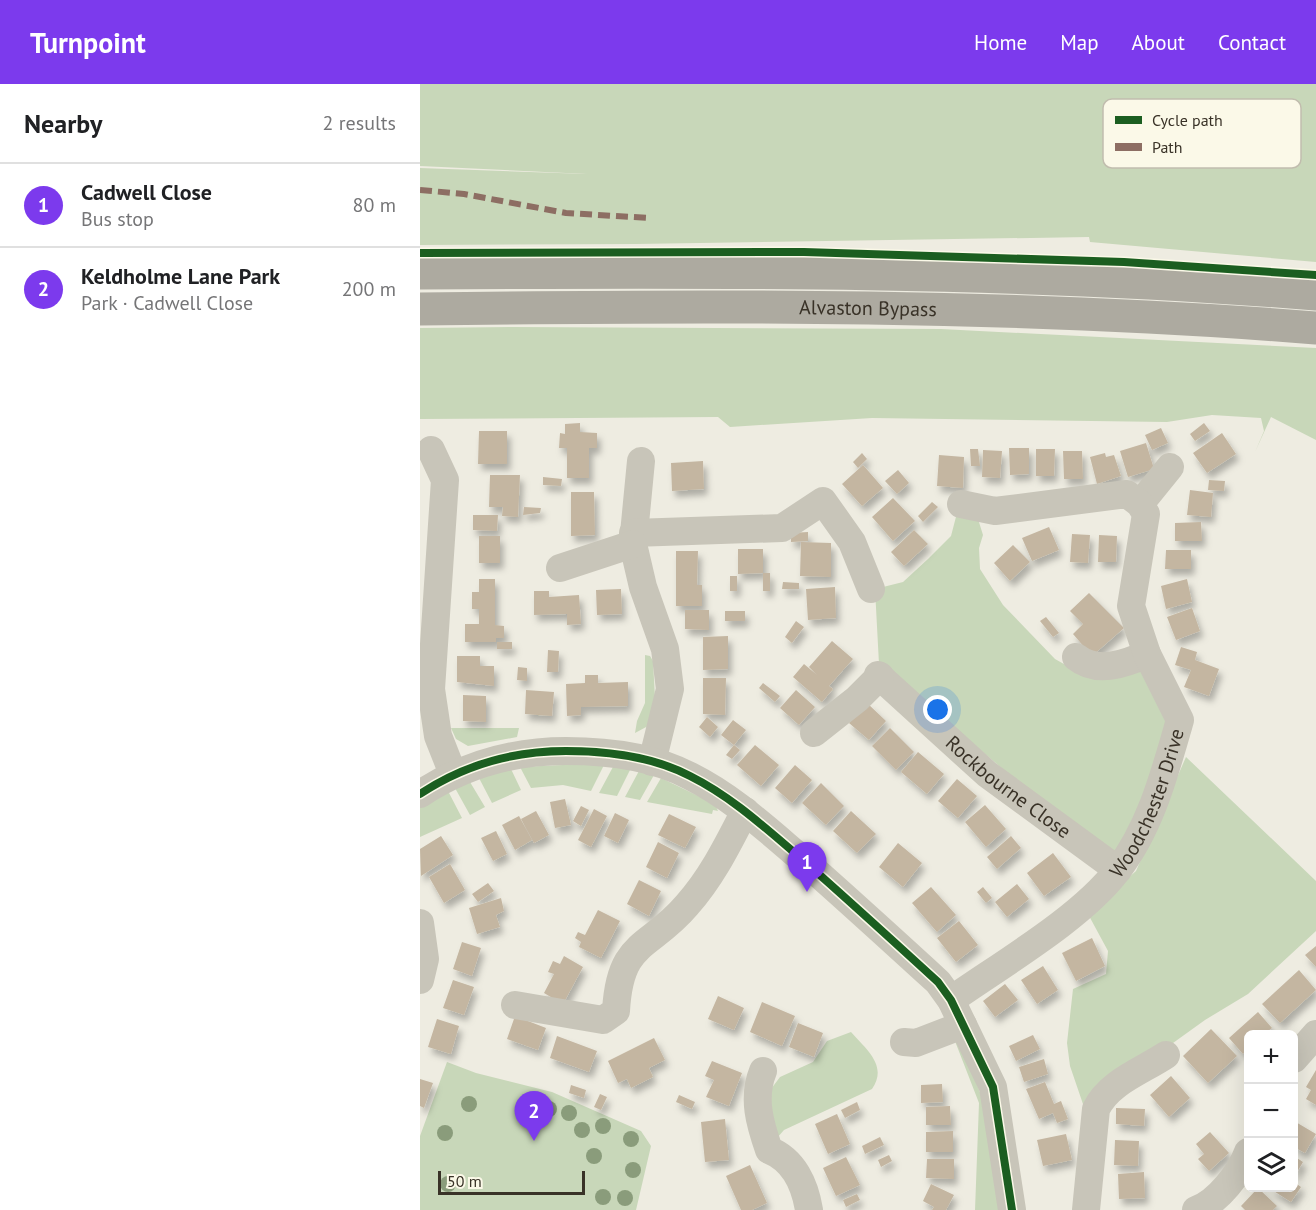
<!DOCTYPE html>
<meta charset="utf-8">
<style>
:root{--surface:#fff;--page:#f2f2f2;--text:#202124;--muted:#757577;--line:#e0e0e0;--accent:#7c3aed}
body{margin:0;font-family:"PT Sans",sans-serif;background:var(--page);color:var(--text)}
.controls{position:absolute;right:18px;bottom:18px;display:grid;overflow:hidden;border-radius:9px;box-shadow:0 6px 24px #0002}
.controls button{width:54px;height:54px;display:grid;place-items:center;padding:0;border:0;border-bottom:2px solid var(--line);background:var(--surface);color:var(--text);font:30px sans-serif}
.scale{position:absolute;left:18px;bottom:15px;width:147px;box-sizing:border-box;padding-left:6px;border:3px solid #393227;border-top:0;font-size:16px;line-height:21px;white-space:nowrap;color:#393227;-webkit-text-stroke:4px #fbf9e8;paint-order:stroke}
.you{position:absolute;left:518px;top:626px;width:21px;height:21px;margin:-15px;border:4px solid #fff;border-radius:50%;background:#1a73e8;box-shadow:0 0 0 9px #1a73e833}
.badge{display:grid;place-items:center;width:39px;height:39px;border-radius:50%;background:var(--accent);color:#fff;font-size:20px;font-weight:700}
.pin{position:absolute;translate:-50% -50px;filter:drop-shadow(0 2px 3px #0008)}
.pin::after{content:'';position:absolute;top:32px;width:21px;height:18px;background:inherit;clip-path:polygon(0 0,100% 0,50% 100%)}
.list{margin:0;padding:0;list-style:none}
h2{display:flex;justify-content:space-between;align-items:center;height:78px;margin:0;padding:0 24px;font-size:26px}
h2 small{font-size:20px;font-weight:400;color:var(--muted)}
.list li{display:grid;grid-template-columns:39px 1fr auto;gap:18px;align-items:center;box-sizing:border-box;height:84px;padding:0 24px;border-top:2px solid var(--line)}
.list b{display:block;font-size:22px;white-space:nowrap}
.list p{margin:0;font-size:20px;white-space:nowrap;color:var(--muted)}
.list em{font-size:20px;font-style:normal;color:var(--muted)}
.icon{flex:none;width:33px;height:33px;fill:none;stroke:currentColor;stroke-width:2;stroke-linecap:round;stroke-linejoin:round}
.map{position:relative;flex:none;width:896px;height:1126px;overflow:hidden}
header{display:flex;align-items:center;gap:36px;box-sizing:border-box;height:84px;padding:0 30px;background:var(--accent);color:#fff}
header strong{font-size:28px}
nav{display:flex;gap:33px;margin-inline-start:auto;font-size:21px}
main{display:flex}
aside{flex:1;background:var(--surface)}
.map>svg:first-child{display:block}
</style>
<header>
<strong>Turnpoint</strong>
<nav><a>Home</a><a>Map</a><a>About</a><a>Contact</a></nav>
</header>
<main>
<aside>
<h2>Nearby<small>2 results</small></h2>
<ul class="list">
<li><span class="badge">1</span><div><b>Cadwell Close</b><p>Bus stop</p></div><em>80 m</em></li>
<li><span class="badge">2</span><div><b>Keldholme Lane Park</b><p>Park · Cadwell Close</p></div><em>200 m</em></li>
</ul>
</aside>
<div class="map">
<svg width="896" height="1126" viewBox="0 0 896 1126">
<defs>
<filter id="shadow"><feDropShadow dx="3.5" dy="6" stdDeviation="3" flood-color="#0004"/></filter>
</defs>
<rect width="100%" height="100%" fill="#eeece1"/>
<path fill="#c8d7b9" d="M0 0H896V178L670 158 669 153 216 160 0 161V84L167 90 0 82Z
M95 243 521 245 896 264V356L851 333 835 368 844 347 841 334 792 331 747 338 452 334 310 343 298 333 0 335V244Z
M537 429 558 435 563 451 559 464 560 485 583 521 635 575 651 584 721 583 741 623 748 646 702 767 683 770 459 580 455 505 483 498 508 475 531 452Z
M225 571 230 572 233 577 235 614 228 642 215 649 217 637 225 619Z
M31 644H99L97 653 48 662 36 655Z
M766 673 896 797V847L828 910 785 936 664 1023 650 982 647 959 653 905 686 890 688 867 668 830 716 787Z
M185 679 171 707 143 701 111 704 100 683Z
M194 681 211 684 197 712 179 709Z
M91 685 101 706 72 719 59 694Z
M220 685 234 691 220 716 205 713Z
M241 694 295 720 298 727 293 726 292 730 227 718Z
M50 698 65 723 50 731 35 704Z
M28 707 42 734 0 753V723Z
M431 948C447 966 468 982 452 1005L364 1046 357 1054 347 1051 351 1005 360 993 393 978 407 957Z
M533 952 553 990 566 1024 580 1126H555L559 1019Z
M27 978 56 989 132 1008 221 1047 231 1062 216 1126H0V1052Z"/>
<path fill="#c4b6a1" filter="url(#shadow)" d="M160 339V348L177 349V364H169V394H147V364H139L140 349 145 350V340Z
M784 339 790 347 775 357 770 350Z
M741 344 748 359 732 366 725 351Z
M59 347H87V380H58Z
M802 349 816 370 787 389 773 369Z
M726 359 734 385 708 393 700 367Z
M589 364H609V390L590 391Z
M550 365H558L560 382H551Z
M616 365H635L634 392H616Z
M563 366 582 367 580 394 562 393Z
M643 367H662L663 395H644Z
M442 369 447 375 438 384 433 378Z
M685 369 686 373 694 371 701 392 677 400 670 373Z
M519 371 544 373 543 404 517 402Z
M283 377 284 405 252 407 251 379Z
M443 381 463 404 442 422 422 400Z
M478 386 489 399 477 410 465 397Z
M70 391H100L98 433 82 432 83 423H69Z
M123 393 142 395 141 402 123 401Z
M789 396 805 397 804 407 788 406Z
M770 406 793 409 791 433 767 431Z
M151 408H174L175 451 151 452Z
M473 414 495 437 473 457 452 433Z
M512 418 518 423 503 438 498 432Z
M104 423 121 424 120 429 103 431Z
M53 431H78L77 447 53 446Z
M781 438 782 457H755V439Z
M629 443 639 466 612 477 602 454Z
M494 446 508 460 484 482 471 468Z
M388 448V457L371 458V449Z
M652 450 670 451 668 479 650 478Z
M679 451 697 452 696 478H678Z
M59 452H80V479H59Z
M381 458 411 459V493L380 492Z
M593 461 610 478 590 497 574 479Z
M318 465H343V489H350V507H343V489L318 490Z
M746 466H771V485H745Z
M256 467H278L277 501H282V522H256Z
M310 492H317V507H310Z
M59 495H75V541L84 542V554H76V558H45V540H59V525H52V508H59Z
M767 495 772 518 746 525 741 502Z
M363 498 379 499V505H362Z
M415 503 416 534 388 536 386 505Z
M201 505 202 530 177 531 176 506Z
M114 507H129V513L159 511 161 540 147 541V530L114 531Z
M669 509 704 544 672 572 653 550 663 540 650 527Z
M772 524 780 547 756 556 747 533Z
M265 526H289V546L265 545Z
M305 527H325V537H305Z
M626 533 639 549 633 553 620 537Z
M376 537 384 543 372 559 365 553Z
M308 552V585L283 586V553Z
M412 557 433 575 409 602 413 605 402 618 373 593 384 580 397 591 389 583Z
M77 558H92V565H77Z
M761 563 777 568 775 576 799 585 789 612 764 603 771 586 755 581Z
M128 566 139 567 138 588H127Z
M37 572H60V582H74V602L37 598Z
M98 583 107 584V597L97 596Z
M165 591H178V599L208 598V622L161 623V631L147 632 146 600 165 599Z
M283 594H306L305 631 283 630Z
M343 599 360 612 355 618 339 604Z
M106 606 134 608 132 632 105 630Z
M376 606 395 623 379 641 360 624Z
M43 611 66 612V638L43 637Z
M447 619 466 637 449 656 429 639Z
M287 633 298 643 290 653 279 643Z
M313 636 326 646 314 661 301 651Z
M470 644 494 668 476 686 452 662Z
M314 661 320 666 312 675 306 671Z
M335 661 359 681 341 702 317 681Z
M498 668 524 690 507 710 481 688Z
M375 681 392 696 372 719 355 704Z
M537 695 557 712 538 734 518 717Z
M401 699 424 722 406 741 382 719Z
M145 715 151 741 135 744 130 718Z
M565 721 586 745 566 763 545 738Z
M161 722 169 726 161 742 153 737Z
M174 725 187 732 171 763 158 756Z
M116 727 129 751 114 759 101 735Z
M431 727 456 750 437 769 413 747Z
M195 729 209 736 198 759 184 752Z
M249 730 276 743 265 764 238 751Z
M99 732 112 756 95 766 82 741Z
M76 747 87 770 73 777 61 754Z
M21 752 33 771 1 792 0 765Z
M591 752 601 764 577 785 567 773Z
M238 758 259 769 247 794 226 783Z
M478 759 502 779 483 803 459 783Z
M633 769 651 793 624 812 607 789Z
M30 780 45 806 24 819 9 793Z
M219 796 241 807 229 832 207 820Z
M68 799 74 807 58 818 52 810Z
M597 800 609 815 587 833 575 818Z
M511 803 536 831 517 848 492 819Z
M563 803 572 814 566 819 557 808Z
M81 814 84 827 76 831 80 843 57 850 49 824Z
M178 826 200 837 181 874 159 863 161 858 155 854 158 848 165 851Z
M539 837 558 861 536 878 517 854Z
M672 854 685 882 656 897 642 869Z
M42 858 61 864 52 892 33 885Z
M896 862V883L885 871Z
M144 872 163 883 143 920 124 909 134 890 128 888 133 877 140 880Z
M623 882 638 906 617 920 601 896Z
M879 886 896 906 860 939 842 920Z
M33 896 54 903 44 931 23 924Z
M585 900 598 916 575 933 563 917Z
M298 912 324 924 314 946 288 935Z
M342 918 375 932 362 962 330 948Z
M838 928 852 944 844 950H828V964L823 970 809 954Z
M95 932 126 944 118 966 87 955Z
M17 935 39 942 31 970 8 963Z
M378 939 403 949 394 973 369 963Z
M791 945 817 972 788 999 763 972Z
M613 951 620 965 596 977 589 962Z
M137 952 177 967 169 988 130 974Z
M234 954 245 976 229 984 233 993 211 1004 207 995 198 999 188 977Z
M624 975 628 990 604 998 599 983Z
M292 977 322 989 309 1022 286 1013 294 996 285 992Z
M896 986V1021L886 1015 891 1006 886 1003Z
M751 992 770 1014 749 1033 730 1011Z
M0 995 13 999 4 1024 0 1022Z
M625 998 634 1020 641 1017 648 1035 637 1039 633 1029 619 1035 606 1005Z
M522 1000 523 1018 501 1019V1001Z
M151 1001 166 1006 164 1014 149 1009Z
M180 1010 187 1013 181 1026 174 1023Z
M259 1011 275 1018 272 1025 256 1018Z
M437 1018 440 1026 425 1034 421 1026Z
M530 1022 531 1041H506V1023Z
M696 1024 725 1025 724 1042 696 1040Z
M417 1030 430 1060 408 1070 395 1040Z
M305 1035 309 1076 285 1078 281 1038Z
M874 1037 896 1050 885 1069 874 1063Z
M533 1047V1068H506V1048Z
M790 1048 809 1069 789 1087 778 1075 784 1070 776 1060Z
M646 1050 652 1076 623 1082 617 1056Z
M460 1053 464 1061 445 1070 442 1062Z
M695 1056 719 1057 718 1082 694 1081Z
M469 1071 472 1077 461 1083 458 1076Z
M874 1072 883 1078 874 1093Z
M426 1073 440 1101 416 1112 403 1084Z
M507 1075H534V1095L506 1094Z
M330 1081 347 1119 332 1126H321L306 1092Z
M724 1088 725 1114 699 1115 698 1090Z
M874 1098 881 1103 871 1118 849 1104H873Z
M511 1100 534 1111 526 1126H512L514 1123 503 1117Z
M838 1104 857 1122 853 1126H825L821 1122Z
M437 1110 440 1116 426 1123 423 1116Z"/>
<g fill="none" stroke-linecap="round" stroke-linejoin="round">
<g stroke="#c8c5b9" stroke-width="28">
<path d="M11 366 25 396 11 605 18 652 33 690"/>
<path d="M221 377 213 460 223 503 245 565 250 605 232 678"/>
<path d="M720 420 750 383"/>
<path d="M213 449 362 444 403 417 432 458 451 505"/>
<path d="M140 484 213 460"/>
<path d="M656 573C677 590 705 580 727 570"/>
<path id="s1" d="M458 591 567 690 698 786"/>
<path d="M394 649 437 615 460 592"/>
<path d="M0 710C44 681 94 667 146 667 188 667 232 672 270 692 310 712 342 741 376 770 424 812 471 855 518 898L531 916 573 1003 592 1126"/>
<path d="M0 839 5 875 0 896"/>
<path id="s2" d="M531 916C582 880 660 835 697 787 731 743 745 688 760 636L727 570 711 522 726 430 720 420 707 410 575 427 541 420"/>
<path d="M95 921 183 936 196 927C200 855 229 866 267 821 292 793 308 760 325 727"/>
<path d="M484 958 496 959 543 941"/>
<path d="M874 975 896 950"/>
<path d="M343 987C332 1014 340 1040 349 1066 374 1076 385 1101 389 1126"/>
<path d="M666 1126 676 1025C689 998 722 987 746 971"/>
<path d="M776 1126C798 1118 820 1089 828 1068"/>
</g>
<g stroke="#adaaa0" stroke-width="33">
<path d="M0 189C299 187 598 186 896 210"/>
<path id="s3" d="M0 225C299 221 598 220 896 244"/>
</g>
<path stroke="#8d6e63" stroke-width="6" stroke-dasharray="12 6" stroke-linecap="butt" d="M0 106 44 110 146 129 229 134"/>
<defs>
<path id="cycleway" d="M0 169 384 168 704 178 896 191
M0 710C44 681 94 667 146 667 188 667 232 672 270 692 310 712 342 741 376 770 424 812 471 855 518 898L531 916 573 1003 592 1126"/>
</defs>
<use href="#cycleway" stroke="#fbf9e8" stroke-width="11"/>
<use href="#cycleway" stroke="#1b5e20" stroke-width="8"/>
</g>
<g fill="#8a9c7b">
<circle cx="49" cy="1020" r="8"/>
<circle cx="129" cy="1025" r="8"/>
<circle cx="149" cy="1029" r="8"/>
<circle cx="183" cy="1042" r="8"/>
<circle cx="162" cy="1046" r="8"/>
<circle cx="25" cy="1049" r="8"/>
<circle cx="211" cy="1055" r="8"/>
<circle cx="174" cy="1072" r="8"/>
<circle cx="213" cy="1086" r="8"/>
<circle cx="28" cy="1100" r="8"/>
<circle cx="183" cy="1113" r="8"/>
<circle cx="205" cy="1114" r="8"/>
</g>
<g text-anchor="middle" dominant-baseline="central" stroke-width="6" stroke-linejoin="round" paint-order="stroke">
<g font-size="20" fill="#393227" stroke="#fbf9e8">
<text stroke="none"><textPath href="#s3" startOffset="448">Alvaston Bypass</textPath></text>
<text stroke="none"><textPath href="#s1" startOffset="172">Rockbourne Close</textPath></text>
<text stroke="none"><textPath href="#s2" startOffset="286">Woodchester Drive</textPath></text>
</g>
</g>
<rect x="683" y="15" width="198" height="69" rx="9" fill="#fbf9e8" stroke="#c1bdae" stroke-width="1.5"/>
<rect x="695" y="32" width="27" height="8" fill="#1b5e20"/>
<rect x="695" y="59" width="27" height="8" fill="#8d6e63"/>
<g font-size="16" fill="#393227">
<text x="732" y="42">Cycle path</text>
<text x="732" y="69">Path</text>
</g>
</svg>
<div class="controls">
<button>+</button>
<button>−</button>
<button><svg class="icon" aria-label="layers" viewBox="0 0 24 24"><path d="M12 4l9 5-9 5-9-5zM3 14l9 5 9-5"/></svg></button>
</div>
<div class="scale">50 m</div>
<div class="you"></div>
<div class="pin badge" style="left:387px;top:808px">1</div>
<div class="pin badge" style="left:114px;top:1057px">2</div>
</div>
</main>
